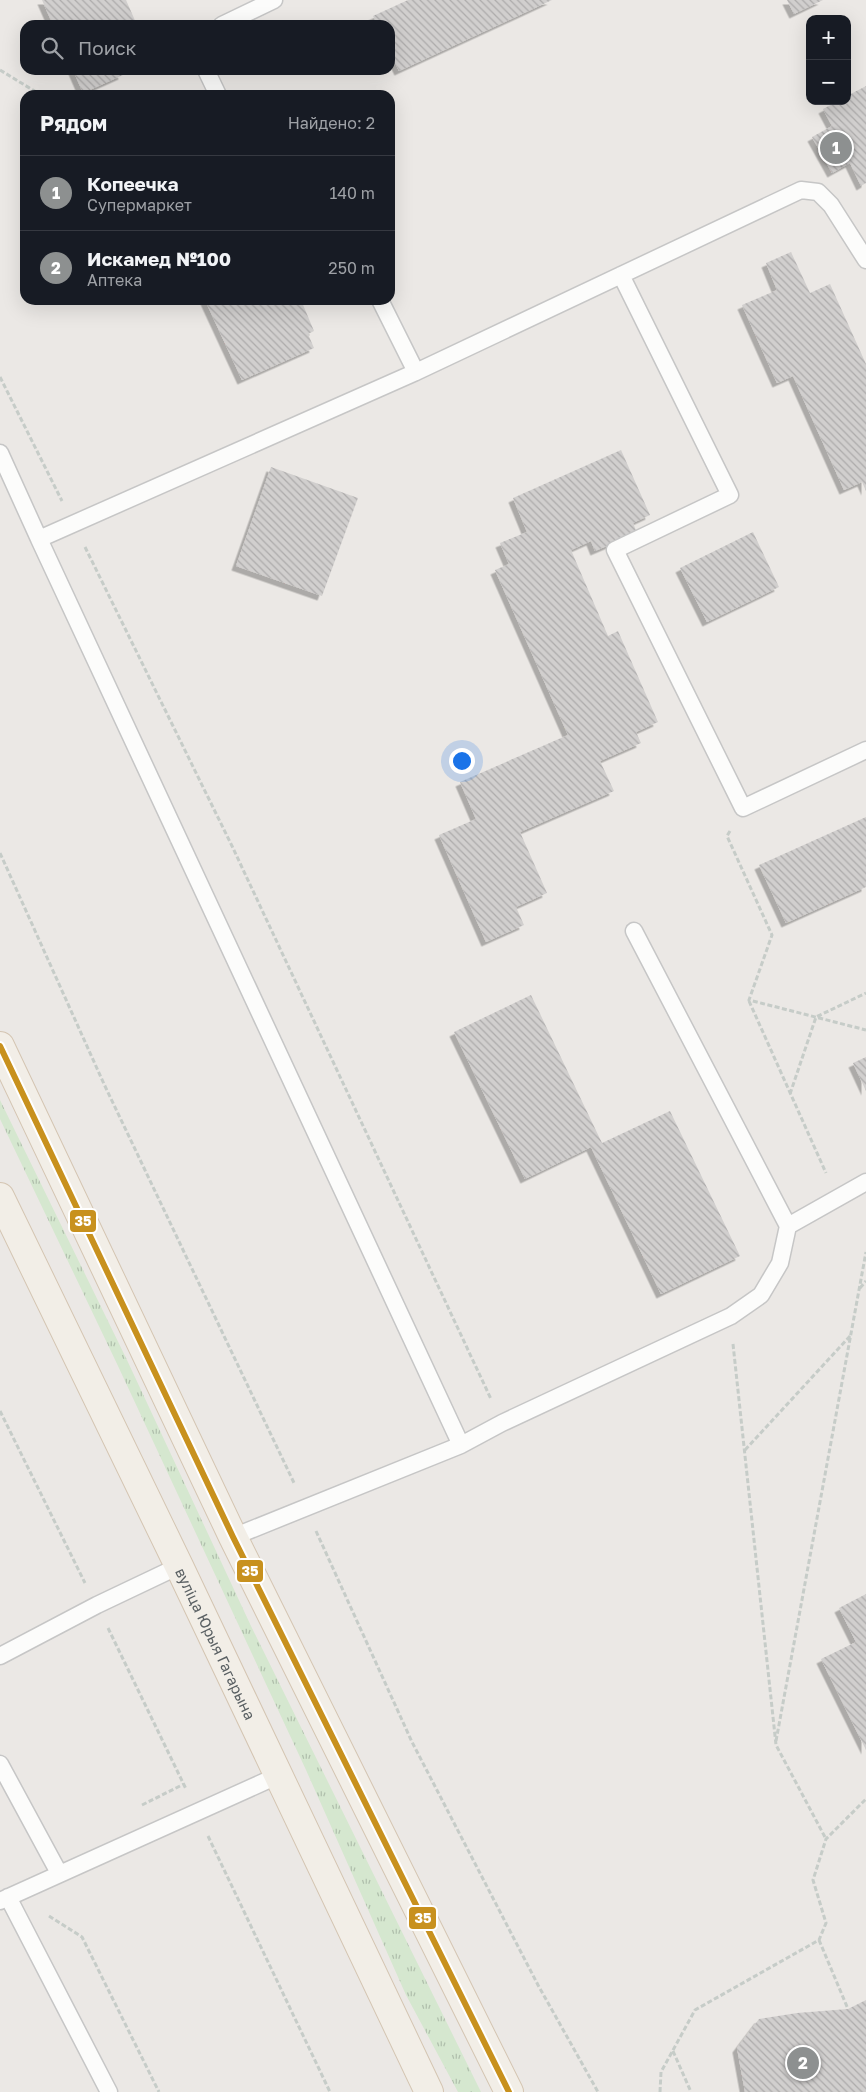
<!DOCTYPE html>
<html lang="ru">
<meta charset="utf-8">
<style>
:root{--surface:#171b24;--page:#242831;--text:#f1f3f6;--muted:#9ea1a6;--line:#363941;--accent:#8d9090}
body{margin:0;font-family:"Golos Text",sans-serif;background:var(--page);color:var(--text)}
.controls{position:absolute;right:15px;top:15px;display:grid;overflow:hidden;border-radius:10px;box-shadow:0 5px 20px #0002}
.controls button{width:45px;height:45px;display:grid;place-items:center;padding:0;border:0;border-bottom:1px solid var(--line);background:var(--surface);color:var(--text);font:25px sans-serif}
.you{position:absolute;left:461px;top:760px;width:18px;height:18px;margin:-12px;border:4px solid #fff;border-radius:50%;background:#1a73e8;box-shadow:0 0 0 8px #1a73e833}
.badge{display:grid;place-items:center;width:32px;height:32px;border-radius:50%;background:var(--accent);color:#fff;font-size:16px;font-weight:700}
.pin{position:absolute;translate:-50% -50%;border:2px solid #fff;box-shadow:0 1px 5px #0006}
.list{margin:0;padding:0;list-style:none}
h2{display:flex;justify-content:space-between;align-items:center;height:65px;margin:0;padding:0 20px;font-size:21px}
h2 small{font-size:16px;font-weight:400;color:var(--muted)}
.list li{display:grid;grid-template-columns:32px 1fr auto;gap:15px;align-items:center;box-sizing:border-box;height:75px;padding:0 20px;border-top:1px solid var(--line)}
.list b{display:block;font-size:19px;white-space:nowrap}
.list p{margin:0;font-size:16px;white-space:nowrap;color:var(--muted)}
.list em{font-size:16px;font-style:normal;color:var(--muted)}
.icon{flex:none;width:28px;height:28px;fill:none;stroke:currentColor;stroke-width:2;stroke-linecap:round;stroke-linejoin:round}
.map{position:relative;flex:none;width:866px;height:2092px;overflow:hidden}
.search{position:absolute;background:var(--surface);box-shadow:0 5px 20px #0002;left:20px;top:20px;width:375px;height:55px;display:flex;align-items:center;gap:12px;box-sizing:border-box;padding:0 18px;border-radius:15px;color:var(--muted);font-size:19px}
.panel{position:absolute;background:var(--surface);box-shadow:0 5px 20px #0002;left:20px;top:90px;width:375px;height:215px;border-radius:15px}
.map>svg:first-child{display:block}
</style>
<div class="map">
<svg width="866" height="2092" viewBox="0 0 866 2092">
<defs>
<pattern id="grass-tufts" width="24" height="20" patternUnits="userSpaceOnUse" patternTransform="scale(1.25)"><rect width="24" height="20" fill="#d5e7cf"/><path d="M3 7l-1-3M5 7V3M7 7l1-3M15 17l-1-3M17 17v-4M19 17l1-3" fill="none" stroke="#b0bfac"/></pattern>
<pattern id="building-back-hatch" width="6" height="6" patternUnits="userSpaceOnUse" patternTransform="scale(1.25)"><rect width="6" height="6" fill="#d1cfce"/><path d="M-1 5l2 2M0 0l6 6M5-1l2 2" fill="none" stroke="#adabab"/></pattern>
<filter id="shadow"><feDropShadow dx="-4.5" dy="4.5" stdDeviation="0" flood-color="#0004"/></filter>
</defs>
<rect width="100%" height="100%" fill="#ebe8e5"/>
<path fill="url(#grass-tufts)" d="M0 1100 127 1360 251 1626 481 2092H458L406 1995 306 1770 118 1366 0 1119Z"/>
<path fill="url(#building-back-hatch)" filter="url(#shadow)" d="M42 0H126L137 25H53Z
M408 0H552L399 71 390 52V25H378L373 16Z
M787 0H823L794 14Z
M73 70H121L123 75 83 93Z
M866 86V183L861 186 850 163 832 173 812 137 832 126 823 109 838 101H847V96Z
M791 252 810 293 830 284 866 364V491L862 482 844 490 793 376 777 383 742 305 777 290 766 263Z
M205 300H301L314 331 308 334 314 348 242 380Z
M621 450 650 515 633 523 637 533 595 551 591 541 571 550 608 636 618 631 658 722 636 732 641 743 600 761 614 791 520 832 547 893 516 907 524 925 486 942 439 835 476 819 460 782 568 735 495 570 509 564 500 543 527 532 513 498Z
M271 467 358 498 322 596 236 566Z
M753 532 779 587 707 622 680 568Z
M866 817V887L786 923 759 865Z
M531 995 602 1143 670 1111 740 1256 661 1294 591 1147 525 1179 454 1032Z
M866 1057V1091L853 1063Z
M866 1594V1750L821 1659 856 1642 839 1608Z
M866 2000V2092H745L737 2048 759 2019 797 2013 848 2009Z"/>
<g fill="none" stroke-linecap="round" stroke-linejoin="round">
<defs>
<path id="service" d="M222 25 274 0
M206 70 218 95
M621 275 730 495 615 550 743 808 866 750
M380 300 416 372
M0 453 39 539 416 372 801 190 818 192 831 205 866 260
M39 539 461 1445 502 1423 731 1316 761 1295 780 1263 788 1226
M634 931 788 1226 866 1182
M233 1537 461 1445
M0 1656 97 1605 179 1566
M0 1764 59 1873
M8 1897 109 2092
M0 1901 277 1776"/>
<g id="primary">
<path d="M0 1046 233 1537 509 2092"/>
<path id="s1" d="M0 1197 179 1566 429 2092"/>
</g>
</defs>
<use href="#service" stroke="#c6c6c6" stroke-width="19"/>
<use href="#primary" stroke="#d4c5b2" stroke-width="30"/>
<path stroke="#c6ccc8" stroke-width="3" stroke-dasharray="5 2.5" stroke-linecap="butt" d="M0 70 41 95
M0 377 62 501
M85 547 232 846 491 1399
M730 831 727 836 772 935 749 1000 866 1030
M0 853 104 1084 295 1485
M749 1001 826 1173
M790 1094 816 1017 866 993
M860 1288 866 1281
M733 1344 776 1745 826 1839
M0 1411 85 1583
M745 1450 851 1335
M316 1531 412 1742 538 1985 598 2092
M108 1628 186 1789
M776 1741 866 1252
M142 1805 184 1784
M208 1836 330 2092
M49 1916 82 1937 159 2092
M819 1940 848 2009
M673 2051 691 2092
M660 2092 661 2072 695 2010 819 1940 826 1923 813 1880 826 1839 866 1799"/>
<use href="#service" stroke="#fcfcfb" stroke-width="16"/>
<use href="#primary" stroke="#f2eee7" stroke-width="28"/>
<defs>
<path id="bus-1" d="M0 1046 233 1537 509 2092"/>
</defs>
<use href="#bus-1" stroke="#fff" stroke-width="10"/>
<use href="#bus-1" stroke="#c8911e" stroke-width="6"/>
</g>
<g text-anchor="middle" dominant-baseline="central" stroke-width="5" stroke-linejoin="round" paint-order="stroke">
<g font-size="15" fill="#5a6063" stroke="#fff">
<text stroke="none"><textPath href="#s1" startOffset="496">вуліца Юрыя Гагарына</textPath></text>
</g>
</g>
<g stroke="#fff" stroke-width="2">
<rect x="69" y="1209" width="28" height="24" rx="5" fill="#c8911e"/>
<rect x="236" y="1559" width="28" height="24" rx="5" fill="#c8911e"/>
<rect x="408" y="1906" width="29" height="24" rx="5" fill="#c8911e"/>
</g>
<g font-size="14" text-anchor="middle" font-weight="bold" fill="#fff">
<text x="83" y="1226">35</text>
<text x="250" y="1576">35</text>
<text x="423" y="1923">35</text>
</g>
</svg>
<div class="controls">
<button>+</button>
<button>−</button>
</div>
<div class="you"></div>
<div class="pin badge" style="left:836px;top:148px">1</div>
<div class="pin badge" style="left:803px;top:2063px">2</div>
<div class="search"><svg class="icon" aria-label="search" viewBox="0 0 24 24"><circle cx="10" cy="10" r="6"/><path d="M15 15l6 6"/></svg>Поиск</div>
<section class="panel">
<h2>Рядом<small>Найдено: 2</small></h2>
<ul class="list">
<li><span class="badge">1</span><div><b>Копеечка</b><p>Супермаркет</p></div><em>140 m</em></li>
<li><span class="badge">2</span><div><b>Искамед №100</b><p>Аптека</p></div><em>250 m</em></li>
</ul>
</section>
</div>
